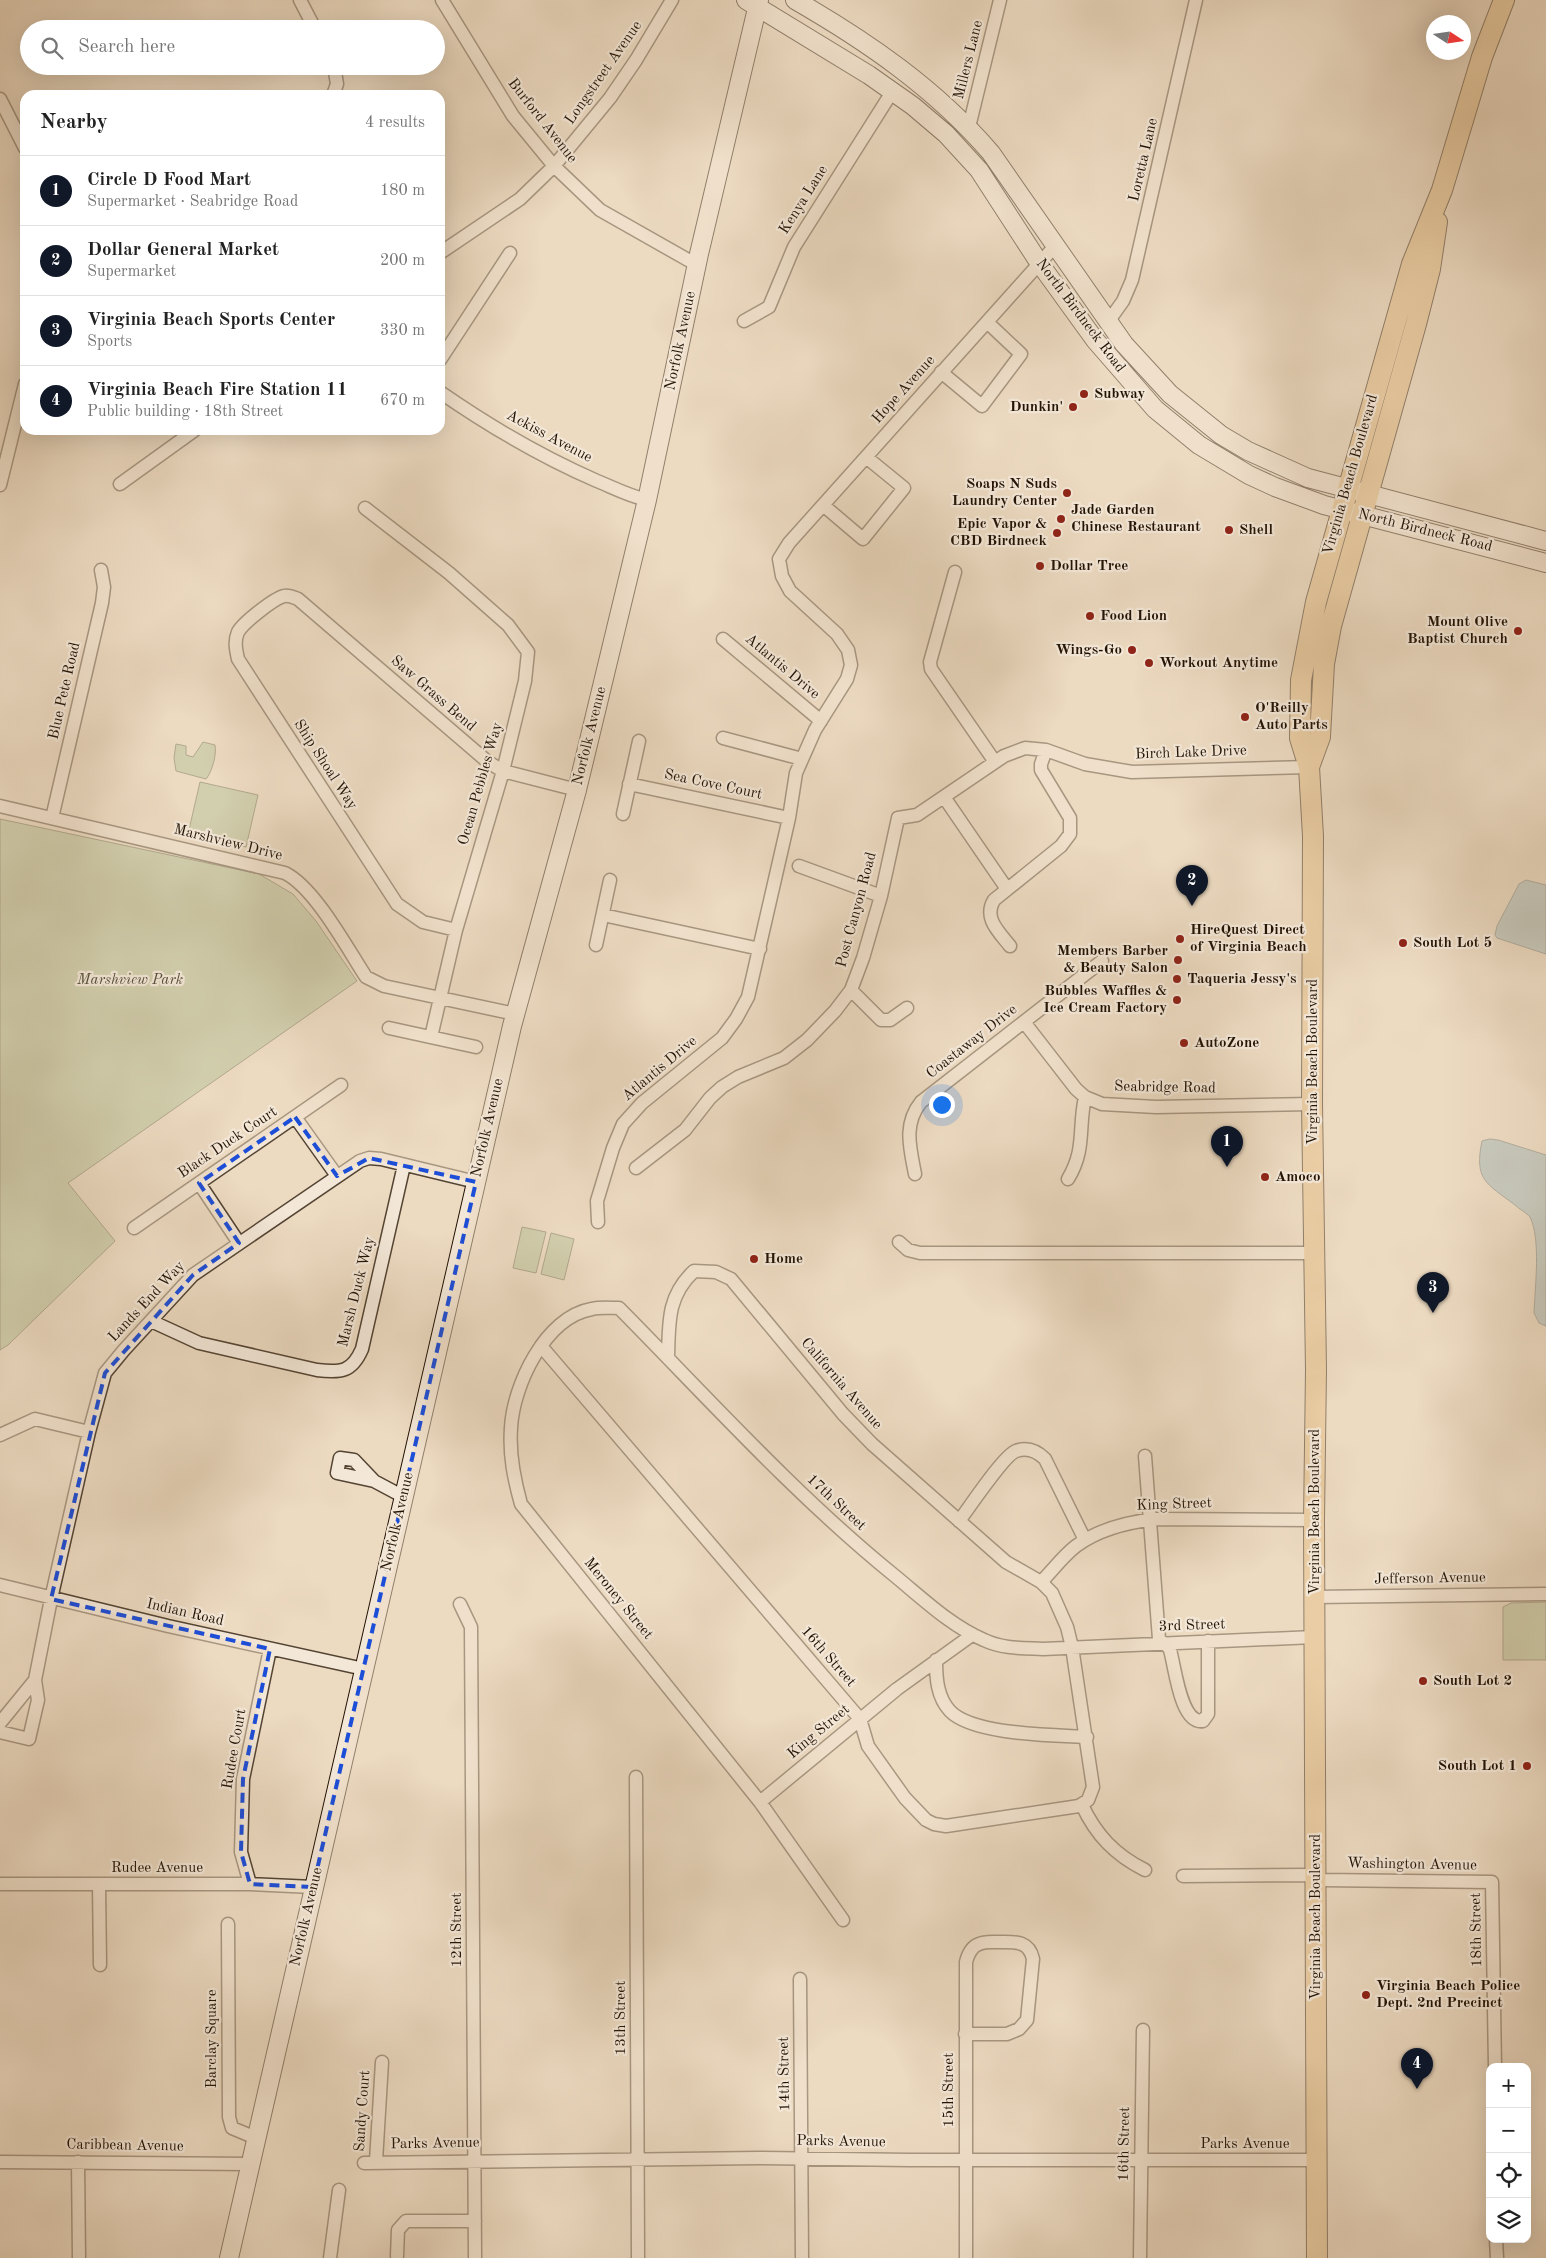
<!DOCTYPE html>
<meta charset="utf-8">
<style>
:root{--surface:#fff;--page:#f6f6f6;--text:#222;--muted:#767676;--line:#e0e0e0;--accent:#111827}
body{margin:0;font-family:"Old Standard TT",serif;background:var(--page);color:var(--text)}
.controls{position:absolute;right:15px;bottom:15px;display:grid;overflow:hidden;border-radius:10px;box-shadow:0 5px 20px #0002}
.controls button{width:45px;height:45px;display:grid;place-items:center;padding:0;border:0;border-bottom:1px solid var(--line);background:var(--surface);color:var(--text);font:25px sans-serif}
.compass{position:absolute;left:1426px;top:15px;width:45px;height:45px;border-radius:50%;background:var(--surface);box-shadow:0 5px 20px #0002;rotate:102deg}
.you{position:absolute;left:941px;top:1104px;width:18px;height:18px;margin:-12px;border:4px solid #fff;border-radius:50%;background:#1a73e8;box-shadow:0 0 0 8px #1a73e833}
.badge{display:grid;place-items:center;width:32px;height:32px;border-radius:50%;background:var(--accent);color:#fff;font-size:16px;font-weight:700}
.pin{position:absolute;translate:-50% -41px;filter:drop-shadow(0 1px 2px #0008)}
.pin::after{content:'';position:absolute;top:26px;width:18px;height:15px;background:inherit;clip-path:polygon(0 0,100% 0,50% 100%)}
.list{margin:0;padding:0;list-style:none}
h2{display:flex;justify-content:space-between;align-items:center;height:65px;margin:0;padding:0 20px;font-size:21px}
h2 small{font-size:16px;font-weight:400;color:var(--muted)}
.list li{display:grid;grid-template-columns:32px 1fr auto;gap:15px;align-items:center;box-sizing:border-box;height:70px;padding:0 20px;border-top:1px solid var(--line)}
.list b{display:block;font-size:19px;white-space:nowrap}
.list p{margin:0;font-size:16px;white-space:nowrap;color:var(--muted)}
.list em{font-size:16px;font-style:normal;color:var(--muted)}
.icon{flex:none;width:28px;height:28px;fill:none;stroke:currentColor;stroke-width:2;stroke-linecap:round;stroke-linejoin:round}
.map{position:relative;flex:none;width:1546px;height:2258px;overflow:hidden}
.search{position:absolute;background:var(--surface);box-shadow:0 5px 20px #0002;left:20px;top:20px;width:425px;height:55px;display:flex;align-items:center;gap:12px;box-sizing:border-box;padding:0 18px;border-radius:28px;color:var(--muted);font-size:19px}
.panel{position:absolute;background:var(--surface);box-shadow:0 5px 20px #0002;left:20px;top:90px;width:425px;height:345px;border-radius:15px}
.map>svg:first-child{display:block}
</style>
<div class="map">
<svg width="1546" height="2258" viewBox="0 0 1546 2258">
<rect width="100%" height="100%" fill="#ecdac1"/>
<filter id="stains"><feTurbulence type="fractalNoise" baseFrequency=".004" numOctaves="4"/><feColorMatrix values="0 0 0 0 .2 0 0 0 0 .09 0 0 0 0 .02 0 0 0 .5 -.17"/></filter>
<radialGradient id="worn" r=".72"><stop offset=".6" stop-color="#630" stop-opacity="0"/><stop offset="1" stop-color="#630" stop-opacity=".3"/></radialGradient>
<path fill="#b2c198" stroke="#6a6a4e" d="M203 742 215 745C217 754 212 772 206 779L176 771 174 758 176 744 186 746V755L193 757Z
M200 782 258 795 246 847 188 834Z
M0 819 259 874 293 894 316 921 357 981 68 1183 115 1241 8 1345 0 1350Z
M522 1227 546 1232 536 1273 513 1268Z
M551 1233 574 1239 564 1280 541 1274Z
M1546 1602V1660H1503V1607L1511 1603Z"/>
<path fill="#9db8bd" stroke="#6c7673" d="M1526 880 1546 885V954L1497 938 1495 935 1497 926 1519 884Z
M1490 1139 1498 1140 1546 1155V1326L1539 1323 1534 1313C1535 1287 1541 1239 1530 1217 1527 1213 1519 1209 1515 1205 1486 1183 1474 1180 1482 1141Z"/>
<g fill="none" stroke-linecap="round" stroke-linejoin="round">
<defs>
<path id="minor" d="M300 0 315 29
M442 0 513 116 554 166 600 210 697 265
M333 95 337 84 334 66
M0 99 25 148
M969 127 1000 0
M440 253 520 199 554 166 610 98 636 60 672 0
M744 321 769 307 794 247 892 92
M1108 322 1123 301 1132 280 1196 0
M440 360 510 253
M941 372 982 406 1021 354 987 322
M440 392C489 426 542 457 597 481 614 488 629 496 647 500
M120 484 195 430
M0 485 25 384
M823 505 863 539 904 488 866 457
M365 508 449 573 508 625 528 652 525 681 503 771 456 930 431 1037
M955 572 930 662 931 669 995 762
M723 639 821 721
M723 738 802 759
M629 784 789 818
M944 797 1007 889
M0 806 285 873C315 888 347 948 366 977L384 986 515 1014
M623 814 639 741
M52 818 102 603 104 587 101 570
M799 866 881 896
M603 915 760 949
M456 930 423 922 397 904 238 659C236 650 234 641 238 632 243 623 273 599 284 596 289 595 293 597 298 599L488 762 503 771 577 790
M596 945 610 880
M1010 946C999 932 983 918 994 900L1061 846 1070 834V818L1041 770V764L1046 750
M851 990 881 1020H890L907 1008
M1024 1022 1076 1089 1085 1097 1102 1104 1156 1107 1312 1104
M389 1028 476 1047
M295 1117 337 1176
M636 1168 685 1130 710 1098 722 1087 738 1077 784 1058 807 1040 835 1011 851 990 863 958 881 896 898 818 917 815 1004 756 1025 748 1046 750 1085 764 1132 772 1309 767
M915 1174C910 1148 903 1124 921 1102L1102 961
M1068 1179C1086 1149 1078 1129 1085 1097
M199 1183 239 1243
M598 1222 597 1201 613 1148 623 1124 642 1103 722 1038 736 1019 748 997 789 818 796 773 815 730 847 679 851 665 848 650 837 634 790 591 782 576 779 559 789 543 1055 246
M134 1228 341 1085
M899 1242 908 1250 920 1253H1314
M151 1321 199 1343 317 1370C341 1373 352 1372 362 1349L404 1165
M541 1346 860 1719 868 1746 905 1798 926 1820 934 1824 946 1826 1079 1806 1088 1800 1093 1787 1072 1647 1067 1627 1052 1593 1041 1582 1006 1562 872 1444 843 1414 731 1279 716 1272 694 1271C667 1296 669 1323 668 1358
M0 1435 35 1419 89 1432
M1145 1456 1159 1639C1162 1643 1168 1645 1170 1650 1175 1666 1180 1724 1203 1721L1208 1714V1641
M374 1481 337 1473 340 1458 354 1460 374 1481 404 1497
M959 1521C969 1508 1004 1455 1016 1451 1027 1447 1037 1451 1045 1459L1085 1540
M1041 1582C1052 1571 1063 1556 1076 1546 1099 1529 1128 1522 1156 1519L1314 1520
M0 1585 168 1626 364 1669
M1314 1597 1546 1594
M460 1604 471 1627 475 2258
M936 1660C936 1678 937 1697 950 1711 973 1735 1053 1735 1087 1737
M0 1723 35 1680
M0 1732 29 1739 38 1700 35 1680 51 1599 89 1432 105 1373 124 1350 193 1275 360 1161 369 1158 381 1159 476 1182
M636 1777 638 2258
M760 1802 897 1689 972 1635
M1082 1805C1096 1835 1115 1855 1145 1870
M1183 1876 1310 1875 1322 1880 1492 1882 1495 2067
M0 1884H250L313 1887
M99 1884 100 1965
M250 1884 241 1852 243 1779 270 1649
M843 1920 760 1802 521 1504C514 1479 509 1455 511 1428 513 1386 545 1317 592 1309 600 1307 610 1308 619 1308 709 1399 795 1495 895 1576 923 1599 951 1626 984 1640 1003 1649 1023 1648 1043 1649L1314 1637
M228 1924 229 2117 232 2128 256 2138
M800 1979 802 2258
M965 2034H1007L1019 2029 1027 2020 1033 1959C1029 1940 1014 1942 999 1942 993 1942 985 1941 979 1944 971 1947 968 1954 966 1962V2258
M376 2161 382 2062
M0 2162 250 2164
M78 2162 79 2258
M364 2163 759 2158 909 2160H1317
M1496 2239 1497 2258
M397 2256 398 2230 406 2221H475
M330 2258 339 2190
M1140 2258 1143 2030"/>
<path id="secondary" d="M746 0 869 75 913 106 946 134 979 170 1040 264 1095 340 1155 409 1199 445 1249 475 1275 487 1324 505 1546 563
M795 0C868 42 936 89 991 153L1124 344 1170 394 1221 435 1248 451 1308 478 1546 541
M229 2258 512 1026 577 790 647 500 699 254 759 0"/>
<path id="primary" d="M1309 767 1320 737 1324 664 1331 626 1416 324 1430 269 1437 222
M1317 2258 1314 1520 1316 1370 1312 1104 1313 836 1309 767 1300 738 1301 680 1316 602 1412 264 1442 190 1482 57 1504 0"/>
</defs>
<use href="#minor" stroke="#544433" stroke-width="15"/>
<use href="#secondary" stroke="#221204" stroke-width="20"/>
<use href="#primary" stroke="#221204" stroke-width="22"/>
<use href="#minor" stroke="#f3e7d7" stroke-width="12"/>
<use href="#secondary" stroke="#f3e7d7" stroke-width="18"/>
<use href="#primary" stroke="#e6bd80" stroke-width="20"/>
</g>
<path d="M0 0H1546V2258H0ZM295 1117 337 1176 369 1158 476 1182 313 1887 250 1884 241 1852 243 1779 270 1649 51 1599 105 1373 193 1275 239 1243 199 1183Z" fill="#ecdac1" fill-opacity=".55" fill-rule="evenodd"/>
<path fill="none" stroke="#1d4ed8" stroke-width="4" stroke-dasharray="10 6" stroke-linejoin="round" d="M295 1117 337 1176 369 1158 476 1182 313 1887 250 1884 241 1852 243 1779 270 1649 51 1599 105 1373 193 1275 239 1243 199 1183Z"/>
<g fill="#8f2418" stroke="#f3e7d7" stroke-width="2">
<circle cx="1084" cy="394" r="5"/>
<circle cx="1073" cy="407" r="5"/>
<circle cx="1067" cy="493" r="5"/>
<circle cx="1061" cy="519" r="5"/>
<circle cx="1229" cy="530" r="5"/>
<circle cx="1057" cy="533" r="5"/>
<circle cx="1040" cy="566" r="5"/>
<circle cx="1090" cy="616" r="5"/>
<circle cx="1518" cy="631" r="5"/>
<circle cx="1132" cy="650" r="5"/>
<circle cx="1149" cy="663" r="5"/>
<circle cx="1245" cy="717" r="5"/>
<circle cx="1180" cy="939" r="5"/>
<circle cx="1403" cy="943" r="5"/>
<circle cx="1178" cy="960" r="5"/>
<circle cx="1177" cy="979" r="5"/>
<circle cx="1177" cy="1000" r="5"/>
<circle cx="1184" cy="1043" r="5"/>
<circle cx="1265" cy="1177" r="5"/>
<circle cx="754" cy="1259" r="5"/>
<circle cx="1423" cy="1681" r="5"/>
<circle cx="1527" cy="1766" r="5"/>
<circle cx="1366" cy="1995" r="5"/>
</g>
<g text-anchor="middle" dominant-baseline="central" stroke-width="4.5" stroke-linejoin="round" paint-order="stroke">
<g font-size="15" fill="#221204" stroke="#f3e7d7">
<text transform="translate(969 60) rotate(-76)">Millers Lane</text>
<text transform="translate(604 73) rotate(-55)">Longstreet Avenue</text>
<text transform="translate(542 121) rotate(52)">Burford Avenue</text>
<text transform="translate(1144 160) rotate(-77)">Loretta Lane</text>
<text transform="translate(804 200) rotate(-58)">Kenya Lane</text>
<text transform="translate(1080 316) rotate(53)">North Birdneck Road</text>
<text transform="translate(681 341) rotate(-78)">Norfolk Avenue</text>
<text transform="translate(904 390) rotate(-48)">Hope Avenue</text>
<text transform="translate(549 437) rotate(28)">Ackiss Avenue</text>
<text transform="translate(1351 475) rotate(-74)">Virginia Beach Boulevard</text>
<text transform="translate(1425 531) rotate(14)">North Birdneck Road</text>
<text transform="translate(782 667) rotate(40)">Atlantis Drive</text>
<text transform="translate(65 691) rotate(-77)">Blue Pete Road</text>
<text transform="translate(433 694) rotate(41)">Saw Grass Bend</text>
<text transform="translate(590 736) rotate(-76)">Norfolk Avenue</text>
<text transform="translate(1191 753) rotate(-2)">Birch Lake Drive</text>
<text transform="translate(325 765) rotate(57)">Ship Shoal Way</text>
<text transform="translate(481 784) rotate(-74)">Ocean Pebbles Way</text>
<text transform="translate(713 785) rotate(12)">Sea Cove Court</text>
<text transform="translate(228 843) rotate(14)">Marshview Drive</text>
<text transform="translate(857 910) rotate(-75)">Post Canyon Road</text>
<text transform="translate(972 1042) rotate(-38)">Coastaway Drive</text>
<text transform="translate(1313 1062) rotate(-90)">Virginia Beach Boulevard</text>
<text transform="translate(660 1069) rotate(-40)">Atlantis Drive</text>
<text transform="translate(1165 1088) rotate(1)">Seabridge Road</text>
<text transform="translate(488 1128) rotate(-77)">Norfolk Avenue</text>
<text transform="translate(228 1143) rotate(-34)">Black Duck Court</text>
<text transform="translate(357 1292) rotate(-76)">Marsh Duck Way</text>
<text transform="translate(147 1302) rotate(-47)">Lands End Way</text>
<text transform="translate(841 1384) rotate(49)">California Avenue</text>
<text transform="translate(836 1503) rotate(43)">17th Street</text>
<text transform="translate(1174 1505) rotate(-2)">King Street</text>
<text transform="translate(1315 1512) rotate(-90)">Virginia Beach Boulevard</text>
<text transform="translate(398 1522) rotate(-77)">Norfolk Avenue</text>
<text transform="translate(1430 1579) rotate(-1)">Jefferson Avenue</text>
<text transform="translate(618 1599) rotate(51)">Meroney Street</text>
<text transform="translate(185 1613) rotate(13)">Indian Road</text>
<text transform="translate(1192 1626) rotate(-2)">3rd Street</text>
<text transform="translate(828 1657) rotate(49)">16th Street</text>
<text transform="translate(819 1732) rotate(-40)">King Street</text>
<text transform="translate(235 1749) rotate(-80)">Rudee Court</text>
<text transform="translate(1412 1865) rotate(1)">Washington Avenue</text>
<text x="157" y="1868">Rudee Avenue</text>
<text transform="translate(307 1917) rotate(-77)">Norfolk Avenue</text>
<text transform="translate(1316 1917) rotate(-90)">Virginia Beach Boulevard</text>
<text transform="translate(457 1930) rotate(-90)">12th Street</text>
<text transform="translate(1477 1930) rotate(-91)">18th Street</text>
<text transform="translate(621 2018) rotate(-90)">13th Street</text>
<text transform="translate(212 2039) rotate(-90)">Barclay Square</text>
<text transform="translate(785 2074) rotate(-91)">14th Street</text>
<text transform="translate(949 2090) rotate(-90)">15th Street</text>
<text transform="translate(363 2111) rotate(-86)">Sandy Court</text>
<text transform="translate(841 2142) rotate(1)">Parks Avenue</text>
<text transform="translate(435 2144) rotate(-1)">Parks Avenue</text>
<text transform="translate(1125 2144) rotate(-89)">16th Street</text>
<text x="1245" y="2144">Parks Avenue</text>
<text transform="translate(125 2146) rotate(1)">Caribbean Avenue</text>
</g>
<g font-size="15" font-weight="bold" fill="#221204" stroke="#f3e7d7" text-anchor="start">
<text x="1094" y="394">Subway</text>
<text x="1063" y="407" text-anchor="end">Dunkin'</text>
<text x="1057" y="484" text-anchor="end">Soaps N Suds<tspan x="1057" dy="17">Laundry Center</tspan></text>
<text x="1071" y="510">Jade Garden<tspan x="1071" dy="17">Chinese Restaurant</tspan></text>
<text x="1047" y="524" text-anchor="end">Epic Vapor &amp;<tspan x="1047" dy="17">CBD Birdneck</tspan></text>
<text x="1239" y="530">Shell</text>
<text x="1050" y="566">Dollar Tree</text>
<text x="1100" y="616">Food Lion</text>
<text x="1508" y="622" text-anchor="end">Mount Olive<tspan x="1508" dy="17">Baptist Church</tspan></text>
<text x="1122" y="650" text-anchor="end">Wings-Go</text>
<text x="1159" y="663">Workout Anytime</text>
<text x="1255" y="708">O'Reilly<tspan x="1255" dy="17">Auto Parts</tspan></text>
<text x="1190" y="930">HireQuest Direct<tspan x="1190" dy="17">of Virginia Beach</tspan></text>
<text x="1413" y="943">South Lot 5</text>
<text x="1168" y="951" text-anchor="end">Members Barber<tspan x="1168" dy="17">&amp; Beauty Salon</tspan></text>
<text x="1187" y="979">Taqueria Jessy's</text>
<text x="1167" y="991" text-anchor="end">Bubbles Waffles &amp;<tspan x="1167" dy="17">Ice Cream Factory</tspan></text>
<text x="1194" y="1043">AutoZone</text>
<text x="1275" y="1177">Amoco</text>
<text x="764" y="1259">Home</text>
<text x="1433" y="1681">South Lot 2</text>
<text x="1517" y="1766" text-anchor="end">South Lot 1</text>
<text x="1376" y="1986">Virginia Beach Police<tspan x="1376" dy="17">Dept. 2nd Precinct</tspan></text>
</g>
<g font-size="15" font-style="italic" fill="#544f38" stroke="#f3e7d7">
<text x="130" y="980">Marshview Park</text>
</g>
</g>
<rect width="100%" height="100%" filter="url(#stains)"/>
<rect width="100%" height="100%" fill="url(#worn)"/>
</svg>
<div class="controls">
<button>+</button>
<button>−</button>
<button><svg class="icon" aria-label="locate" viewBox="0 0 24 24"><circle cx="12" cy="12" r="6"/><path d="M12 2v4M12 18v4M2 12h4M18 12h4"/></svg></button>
<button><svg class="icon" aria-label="layers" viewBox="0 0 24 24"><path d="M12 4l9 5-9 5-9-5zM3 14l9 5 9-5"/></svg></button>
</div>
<svg class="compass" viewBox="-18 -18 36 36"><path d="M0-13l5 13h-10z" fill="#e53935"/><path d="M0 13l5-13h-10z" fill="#767676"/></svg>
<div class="you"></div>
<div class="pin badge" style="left:1227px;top:1167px">1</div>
<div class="pin badge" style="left:1192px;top:906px">2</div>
<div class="pin badge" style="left:1433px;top:1313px">3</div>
<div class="pin badge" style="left:1417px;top:2089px">4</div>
<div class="search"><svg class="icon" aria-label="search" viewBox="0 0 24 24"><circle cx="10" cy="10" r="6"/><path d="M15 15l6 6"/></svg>Search here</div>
<section class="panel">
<h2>Nearby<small>4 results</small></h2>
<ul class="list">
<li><span class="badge">1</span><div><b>Circle D Food Mart</b><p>Supermarket · Seabridge Road</p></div><em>180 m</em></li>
<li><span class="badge">2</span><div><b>Dollar General Market</b><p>Supermarket</p></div><em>200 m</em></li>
<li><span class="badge">3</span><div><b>Virginia Beach Sports Center</b><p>Sports</p></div><em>330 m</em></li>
<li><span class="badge">4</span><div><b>Virginia Beach Fire Station 11</b><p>Public building · 18th Street</p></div><em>670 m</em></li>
</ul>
</section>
</div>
